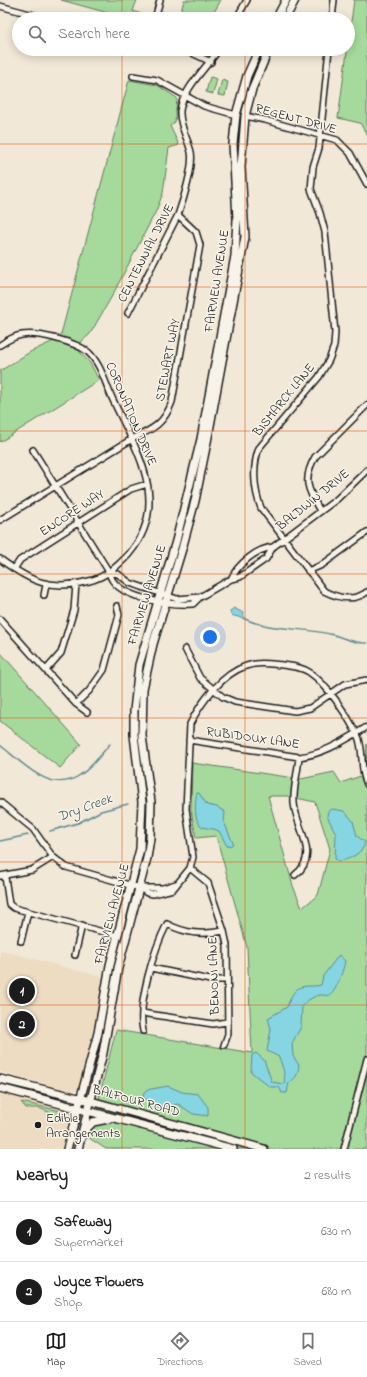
<!DOCTYPE html>
<style>
:root{--surface:#fff;--page:#f6f6f6;--text:#222;--muted:#767676;--line:#e0e0e0;--accent:#1c1c1c}
body{margin:0;font-family:"Indie Flower",sans-serif;background:var(--page);color:var(--text)}
.you{position:absolute;left:210px;top:637px;width:14px;height:14px;margin:-10px;border:3px solid #fff;border-radius:50%;background:#1a73e8;box-shadow:0 0 0 6px #1a73e833}
.badge{display:grid;place-items:center;width:26px;height:26px;border-radius:50%;background:var(--accent);color:#fff;font-size:13px;font-weight:700}
.pin{position:absolute;translate:-50% -50%;border:2px solid #fff;box-shadow:0 1px 4px #0006}
.list{margin:0;padding:0;list-style:none}
h2{display:flex;justify-content:space-between;align-items:center;height:52px;margin:0;padding:0 16px;font-size:17px}
h2 small{font-size:13px;font-weight:400;color:var(--muted)}
.list li{display:grid;grid-template-columns:26px 1fr auto;gap:12px;align-items:center;box-sizing:border-box;height:60px;padding:0 16px;border-top:1px solid var(--line)}
.list b{display:block;font-size:15px;white-space:nowrap}
.list p{margin:0;font-size:13px;white-space:nowrap;color:var(--muted)}
.list em{font-size:13px;font-style:normal;color:var(--muted)}
.icon{flex:none;width:22px;height:22px;fill:none;stroke:currentColor;stroke-width:2;stroke-linecap:round;stroke-linejoin:round}
.map{position:relative;flex:none;width:367px;height:1149px;overflow:hidden}
.search{position:absolute;background:var(--surface);box-shadow:0 2px 10px #0003;left:12px;right:12px;top:12px;height:44px;display:flex;align-items:center;gap:10px;box-sizing:border-box;padding:0 14px;border-radius:22px;color:var(--muted);font-size:15px}
.sheet{height:172px;background:var(--surface)}
nav{display:flex;justify-content:space-around;align-items:center;box-sizing:border-box;height:56px;border-top:1px solid var(--line);background:var(--surface);font-size:11px;color:var(--muted)}
nav a{display:grid;justify-items:center;gap:2px}
nav .on{color:var(--accent)}
.map>svg:first-child{display:block}
</style>
<div class="map">
<svg width="367" height="1149" viewBox="0 0 367 1149">
<rect width="100%" height="100%" fill="#f2e8d7"/>
<filter id="ink" filterUnits="userSpaceOnUse"><feTurbulence type="fractalNoise" baseFrequency=".025" numOctaves="2"/><feDisplacementMap in="SourceGraphic" scale="8" xChannelSelector="R" yChannelSelector="G"/><feConvolveMatrix kernelMatrix="1 2 1 2 8 2 1 2 1" color-interpolation-filters="sRGB"/></filter>
<g filter="url(#ink)">
<path fill="#eddbc2" d="M0 950 102 977 92 1040 79 1088 72 1091 0 1072Z
M0 1091 66 1110 69 1113 71 1121 61 1149H0Z"/>
<path fill="#a6da9d" stroke="#617b5c" fill-rule="evenodd" d="M61 0H137L133 11 152 18V19H130Z
M184 0H221L210 19H179Z
M354 0H367V135L360 123 338 118Z
M210 77 217 79 213 94 206 92Z
M129 80 157 85 177 98 175 122 170 126 179 145 169 148 163 193 156 211 112 296 90 334 82 341 78 350 90 363 99 380 0 442V371L30 352 60 338Z
M222 80 228 82 225 96 218 95Z
M0 652 81 744 60 768 0 721Z
M367 744V1149H106L89 1138 116 1030 252 1053 247 947 216 836 196 838 191 809 192 763 301 779 334 772 341 783 366 774ZM268 796H287L315 802 330 849 318 895 302 908 293 886Z
M21 1102 61 1111 56 1115 39 1108H26Z"/>
<path fill="#86d5e3" stroke="#5c8b93" d="M234 608 243 613 245 619 231 615 230 611Z
M197 793H199L207 805 217 807 225 812 224 822 233 843 232 845 227 846 219 831C214 828 208 829 203 827 193 823 195 801 197 793Z
M332 809 344 811 353 821 357 836 365 842C365 852 347 861 339 861L335 859 336 834 327 816 328 811Z
M339 955 345 961C344 968 336 992 330 995 327 996 324 995 320 995 316 995 304 1002 302 1006L301 1027 292 1043 293 1056 299 1065C298 1075 296 1078 289 1083L287 1093H282L279 1087H270L251 1072 252 1055 256 1053 264 1060 272 1082 284 1084C286 1075 282 1066 279 1057L267 1051 271 1029 268 1018 287 1007C291 996 294 986 308 986 313 986 317 986 321 985L323 976Z
M168 1086 182 1092 198 1094 208 1107V1116L193 1114 178 1104 164 1107 144 1099 143 1094 146 1090Z"/>
<g fill="none" stroke-linecap="round" stroke-linejoin="round">
<path stroke="#5c8b93" stroke-width="1.5" d="M245 619C270 631 306 627 334 635 344 638 356 644 367 643
M0 745C22 762 51 796 80 775 92 768 101 754 110 744
M50 831 78 823 101 811 128 804
M0 841 28 835"/>
<defs>
<path id="street" d="M0 6 49 19
M155 19 160 0
M236 19 247 0
M332 19 334 0
M170 49 192 53 211 62
M329 49 319 148 313 167 311 189 320 213 325 232 335 332 334 346 329 360 319 377 259 448C252 467 254 490 261 508L324 591C338 598 353 602 367 592
M133 76 157 80 204 106 236 115
M245 116 265 120 337 140 350 153 367 184
M128 313 178 215C183 201 194 166 191 152 188 139 179 125 180 111 182 90 208 66 219 49
M0 345C6 341 14 336 22 335 37 332 76 342 88 352 102 365 105 384 113 400 136 450 172 503 129 554 118 566 106 577 89 581 50 591 31 582 0 559
M33 450 109 572C114 599 170 605 193 604L200 597 231 579 240 577 266 559 273 547 337 499 367 470
M320 511C308 490 302 480 315 457L367 405
M0 520 132 439C153 429 164 424 172 402L200 245 196 232 178 215
M14 569 20 560 131 489 147 484
M308 571 322 565 367 532
M109 572 118 574 130 583 177 599 200 597
M231 579C238 564 256 549 273 547
M44 595 46 585
M0 619 76 704 87 712
M185 649 200 678 223 697 235 702 295 711 310 708 345 684 367 680
M46 670 61 653 74 610 76 584
M76 704 89 691 104 670 119 615 117 606
M189 740 299 757C325 754 345 740 367 727
M0 802 33 829 53 857 66 867 140 888H163L176 884
M190 868 208 883 224 931 227 945 228 1034 224 1045
M295 875C321 855 296 829 294 803 293 788 298 772 299 757
M0 876 32 870 53 857
M5 877 9 904 14 908 118 936
M140 888 147 893 153 894 173 889 190 868 193 857 186 809 190 724C201 702 222 674 246 666 258 662 270 664 282 665 290 666 302 667 309 672 327 684 347 715 357 734 365 750 359 769 367 784
M21 941 28 912
M75 955 82 925
M151 968 210 980H227
M142 1013 213 1024 227 1022
M143 1031C137 1004 154 949 167 924 187 934 202 935 224 931
M344 1149 367 1059"/>
<path id="secondary" d="M276 19 286 0
M285 19 295 0
M0 1079 91 1101 264 1149
M0 1088 233 1149
M83 1132 93 1122 108 1119
M67 1149 98 1033 110 965 140 849 142 802 134 735V711L139 665 176 541 201 439 235 256 237 219 233 144 236 115 247 76 259 49
M78 1149 103 1053 118 968 147 858 150 838 151 802 142 736 143 689 153 644 182 549 195 501 207 442 245 237 241 167 245 116 252 89 269 49"/>
</defs>
<use href="#street" stroke="#1c1c1c" stroke-width="8"/>
<use href="#secondary" stroke="#1c1c1c" stroke-width="10"/>
<use href="#street" stroke="#f7f3e8" stroke-width="5"/>
<use href="#secondary" stroke="#f7f3e8" stroke-width="7"/>
</g>
</g>
<path fill="none" stroke="#de560d" stroke-width="1" stroke-opacity="0.55" d="M122 0V19M245 0V19M122 49V1149M245 49V1149M0 144H367M0 287H367M0 431H367M0 574H367M0 718H367M0 862H367M0 1005H367"/>
<circle fill="#1c1c1c" stroke="#f7f3e8" stroke-width="1.5" cx="38" cy="1125" r="4"/>
<g text-anchor="middle" dominant-baseline="central" stroke-width="3" stroke-linejoin="round" paint-order="stroke">
<g font-size="13" fill="#1c1c1c" stroke="#f7f3e8">
<text transform="translate(296 119) rotate(15)">REGENT DRIVE</text>
<text transform="translate(146 253) rotate(-63)">CENTENNIAL DRIVE</text>
<text transform="translate(217 281) rotate(-81)">FAIRVIEW AVENUE</text>
<text transform="translate(168 360) rotate(-79)">STEWART WAY</text>
<text transform="translate(284 400) rotate(-51)">BISMARCK LANE</text>
<text transform="translate(131 414) rotate(67)">CORONATION DRIVE</text>
<text transform="translate(313 500) rotate(-39)">BALDWIN DRIVE</text>
<text transform="translate(72 513) rotate(-33)">ENCORE WAY</text>
<text transform="translate(147 595) rotate(-73)">FAIRVIEW AVENUE</text>
<text transform="translate(253 738) rotate(8)">RUBIDOUX LANE</text>
<text transform="translate(112 914) rotate(-75)">FAIRVIEW AVENUE</text>
<text transform="translate(214 976) rotate(-92)">BENONI LANE</text>
<text transform="translate(136 1101) rotate(15)">BALFOUR ROAD</text>
</g>
<g font-size="13" fill="#1c1c1c" stroke="#f7f3e8" text-anchor="start">
<text x="46" y="1118">Edible<tspan x="46" dy="15">Arrangements</tspan></text>
</g>
<g font-size="14" font-style="italic" fill="#3c5458" stroke="#f7f3e8">
<text transform="translate(85 808) rotate(-20)">Dry Creek</text>
</g>
</g>
</svg>
<div class="you"></div>
<div class="pin badge" style="left:22px;top:991px">1</div>
<div class="pin badge" style="left:22px;top:1024px">2</div>
<div class="search"><svg class="icon" aria-label="search" viewBox="0 0 24 24"><circle cx="10" cy="10" r="6"/><path d="M15 15l6 6"/></svg>Search here</div>
</div>
<section class="sheet">
<h2>Nearby<small>2 results</small></h2>
<ul class="list">
<li><span class="badge">1</span><div><b>Safeway</b><p>Supermarket</p></div><em>630 m</em></li>
<li><span class="badge">2</span><div><b>Joyce Flowers</b><p>Shop</p></div><em>680 m</em></li>
</ul>
</section>
<nav>
<a class="on"><svg class="icon" aria-label="map" viewBox="0 0 24 24"><path d="M3 6l6-2 6 2 6-2v14l-6 2-6-2-6 2zM9 4v14M15 6v14"/></svg>Map</a>
<a><svg class="icon" aria-label="directions" viewBox="0 0 24 24"><path d="M12 3l9 9-9 9-9-9zM9 14v-3h6M13 9l2 2-2 2"/></svg>Directions</a>
<a><svg class="icon" aria-label="saved" viewBox="0 0 24 24"><path d="M7 4h10v16l-5-4-5 4z"/></svg>Saved</a>
</nav>
